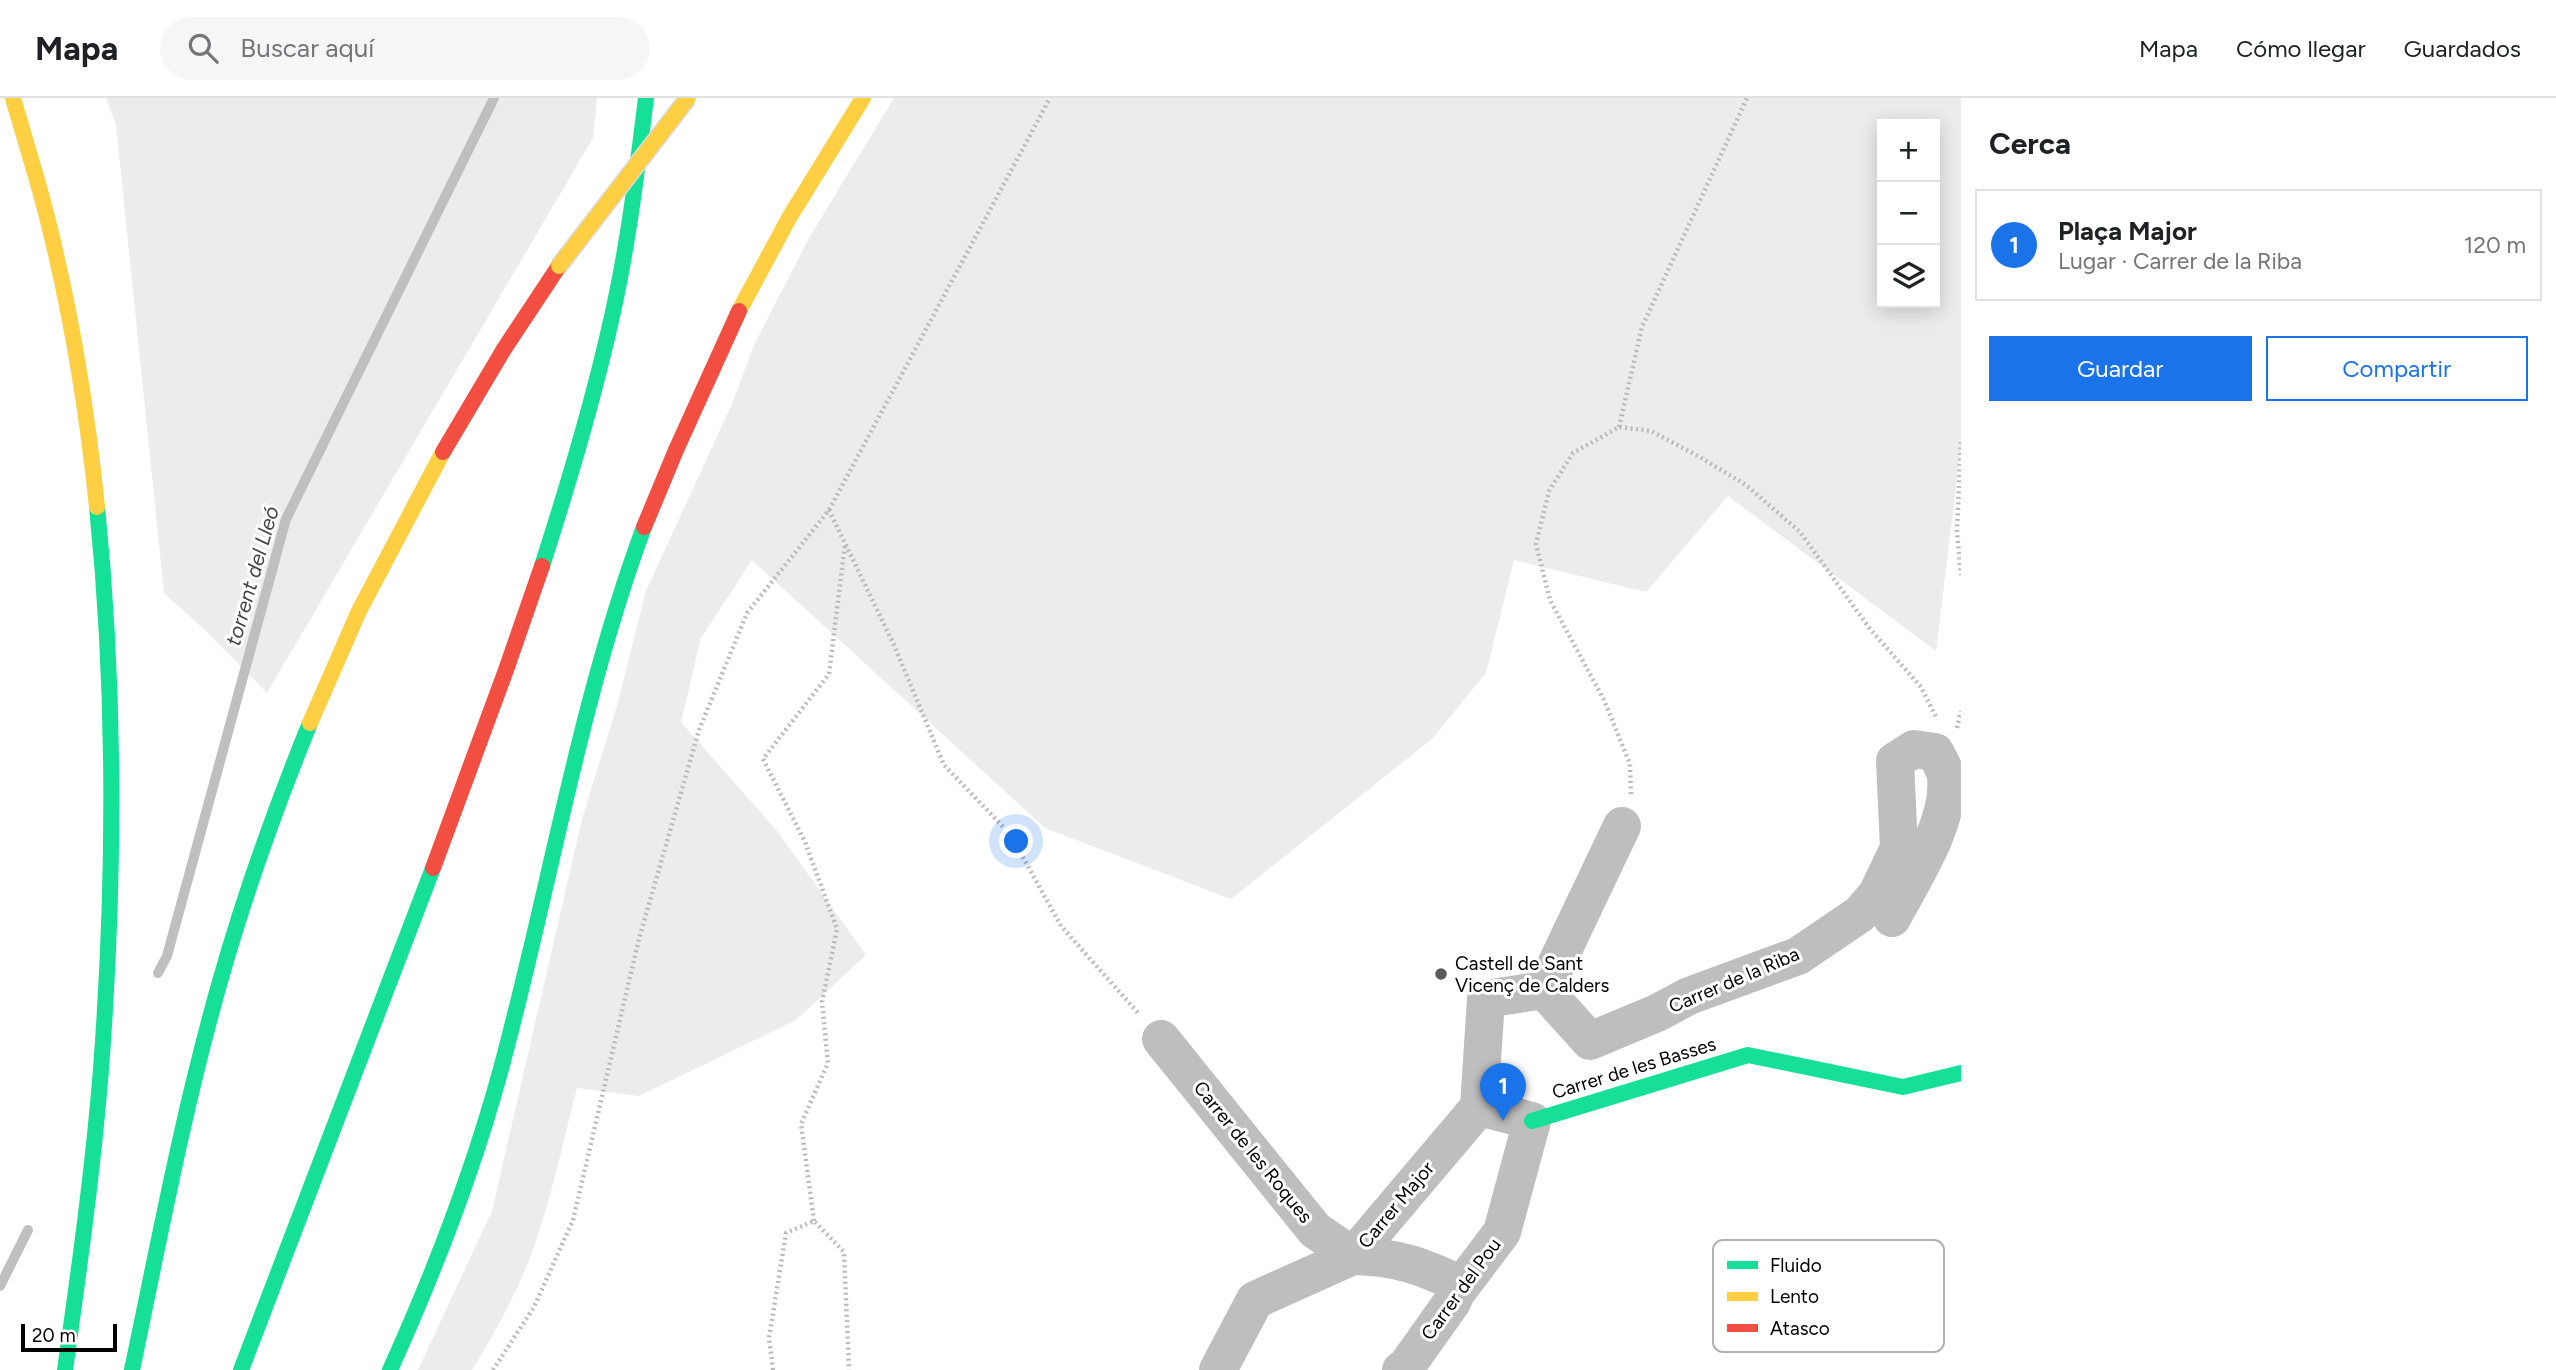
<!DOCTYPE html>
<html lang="es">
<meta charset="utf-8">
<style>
:root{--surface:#fff;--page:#f6f6f6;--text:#202124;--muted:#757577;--line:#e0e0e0;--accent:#1a73e8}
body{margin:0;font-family:Figtree,sans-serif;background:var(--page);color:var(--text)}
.controls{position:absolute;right:21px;top:21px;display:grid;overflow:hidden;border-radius:0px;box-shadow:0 4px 18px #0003}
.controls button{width:63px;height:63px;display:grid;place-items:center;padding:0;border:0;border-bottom:2px solid var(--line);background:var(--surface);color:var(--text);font:35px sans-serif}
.scale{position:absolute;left:21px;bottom:18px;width:96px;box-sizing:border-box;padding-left:7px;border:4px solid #000;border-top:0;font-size:19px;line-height:24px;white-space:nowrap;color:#000;-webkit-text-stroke:5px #fff;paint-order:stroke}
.you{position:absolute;left:1017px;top:744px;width:24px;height:24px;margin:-18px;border:5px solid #fff;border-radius:50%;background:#1a73e8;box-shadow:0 0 0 10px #1a73e833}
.badge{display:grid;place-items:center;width:46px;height:46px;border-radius:50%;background:var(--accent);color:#fff;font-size:23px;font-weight:700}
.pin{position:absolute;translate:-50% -58px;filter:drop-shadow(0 2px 4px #0008)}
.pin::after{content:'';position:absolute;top:37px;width:24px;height:21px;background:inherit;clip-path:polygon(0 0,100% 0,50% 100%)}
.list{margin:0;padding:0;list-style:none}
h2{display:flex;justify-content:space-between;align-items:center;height:91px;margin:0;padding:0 28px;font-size:30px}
h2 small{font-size:23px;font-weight:400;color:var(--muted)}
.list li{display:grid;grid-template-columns:46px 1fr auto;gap:21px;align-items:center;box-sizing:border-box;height:112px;margin:0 14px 14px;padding:0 14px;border:2px solid var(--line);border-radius:0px}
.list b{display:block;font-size:26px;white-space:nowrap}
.list p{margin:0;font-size:23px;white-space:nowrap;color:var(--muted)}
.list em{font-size:23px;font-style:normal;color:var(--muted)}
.actions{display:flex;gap:14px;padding:21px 28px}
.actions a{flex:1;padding:16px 0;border:2px solid var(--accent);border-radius:0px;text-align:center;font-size:24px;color:var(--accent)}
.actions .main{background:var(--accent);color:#fff}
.icon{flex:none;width:38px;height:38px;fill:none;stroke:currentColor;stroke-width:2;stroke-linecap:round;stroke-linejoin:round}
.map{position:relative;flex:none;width:1961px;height:1272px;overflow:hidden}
header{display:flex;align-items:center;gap:42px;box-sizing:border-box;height:98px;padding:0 35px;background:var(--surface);border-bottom:2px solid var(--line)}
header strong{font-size:33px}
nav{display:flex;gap:38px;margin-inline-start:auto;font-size:24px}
.search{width:490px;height:63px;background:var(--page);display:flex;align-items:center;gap:18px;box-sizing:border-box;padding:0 24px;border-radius:38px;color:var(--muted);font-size:26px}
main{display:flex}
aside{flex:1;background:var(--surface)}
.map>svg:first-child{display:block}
</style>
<header>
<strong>Mapa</strong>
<div class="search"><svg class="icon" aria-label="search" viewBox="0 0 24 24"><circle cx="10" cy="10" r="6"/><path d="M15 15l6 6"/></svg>Buscar aquí</div>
<nav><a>Mapa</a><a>Cómo llegar</a><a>Guardados</a></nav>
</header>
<main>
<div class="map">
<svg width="1961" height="1272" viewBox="0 0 1961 1272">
<rect width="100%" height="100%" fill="#fff"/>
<path fill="#ececec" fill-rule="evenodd" d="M106 0H597L593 40 267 595 207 534 164 495 116 27Z
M894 0H1961V349L1936 553 1728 398 1646 494 1514 462 1486 575 1432 641 1231 801 1045 730 752 462 701 540 681 624 777 733 866 857 796 922 639 998 577 990C561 1051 548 1119 523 1177 508 1210 491 1241 472 1272H418L492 1113 582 721 618 604 646 493 731 308 755 245 809 140ZM1935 26V205H1882V26Z"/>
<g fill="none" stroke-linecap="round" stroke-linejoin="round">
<path stroke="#bfbfbf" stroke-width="10" d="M158 875 167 858 286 421 494 0
M0 1188 28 1132"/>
<path stroke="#b9b9b9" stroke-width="4.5" stroke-dasharray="2 3.5" stroke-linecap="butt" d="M1619 329 1642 229 1747 0
M1961 344 1957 433 1961 477
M829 412 894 547 944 667 1010 736 1061 828 1139 916
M1957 630 1961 613
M1631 696 1630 666 1604 602 1550 502 1536 446 1549 393 1573 355 1619 329 1651 333 1698 358 1746 387 1800 434 1870 531 1921 589 1936 619
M814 1123 801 1026 828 965 822 904 837 831 805 744 763 661 829 576 845 446
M493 1272 534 1209 573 1122 639 841 699 632 747 515 829 412 1050 0
M773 1272 769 1240 786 1135 814 1123 844 1154 849 1272"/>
<path stroke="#bebebe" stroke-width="38" d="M1544 892 1590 943 1657 915 1689 898 1798 858 1860 816 1877 796 1899 750 1895 663 1914 651 1935 654C1939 662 1945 671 1946 679 1951 724 1912 782 1892 820
M1544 892 1622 728
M1161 941 1315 1132 1353 1158
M1479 1009 1486 901 1544 892
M1353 1158C1399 1159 1421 1168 1462 1187
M1218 1272 1255 1202 1353 1158 1479 1009
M1401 1272 1406 1269 1452 1204 1456 1195 1502 1134 1532 1023 1479 1009"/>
<path stroke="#16e098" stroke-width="16" d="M542 468C571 378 598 288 617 195 630 131 638 65 646 0
M1532 1023 1748 957 1903 989 1961 975
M65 1272C79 1172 93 1072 101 971 115 784 116 596 97 409
M132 1272C159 1143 183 1014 219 887 244 798 275 711 310 625
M241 1272 433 770
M390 1272C433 1177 471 1079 499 978 549 796 578 607 644 429"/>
<path stroke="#ffcf43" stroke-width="16" d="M13 0C24 39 37 79 47 119 71 214 87 311 97 409
M739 213 789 120 863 0
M310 625 359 513 443 354"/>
<path stroke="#f24e42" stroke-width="16" d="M443 354 504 251 559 168
M644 429 676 352 739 213
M433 770 506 572 542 468"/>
<defs>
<path id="slow-bridge" d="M559 168 688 0"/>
</defs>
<use href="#slow-bridge" stroke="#dbdbdb" stroke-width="19" stroke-linecap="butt"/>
<use href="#slow-bridge" stroke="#ffcf43" stroke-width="16"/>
</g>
<circle fill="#595959" stroke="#fff" stroke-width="2.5" cx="1441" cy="876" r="7"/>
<g text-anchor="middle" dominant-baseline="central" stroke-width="6" stroke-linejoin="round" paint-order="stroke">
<g font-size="19" fill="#000" stroke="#fff" text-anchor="start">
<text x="1455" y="865">Castell de Sant<tspan x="1455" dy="22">Vicenç de Calders</tspan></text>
</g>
<g font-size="19" fill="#000" stroke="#fff">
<text transform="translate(1734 882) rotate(-23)">Carrer de la Riba</text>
<text transform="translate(1634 970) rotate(-17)">Carrer de les Basses</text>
<text transform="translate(1253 1054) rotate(51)">Carrer de les Roques</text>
<text transform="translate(1396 1107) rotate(-50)">Carrer Major</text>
<text transform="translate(1461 1191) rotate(-54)">Carrer del Pou</text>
</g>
<g font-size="21" font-style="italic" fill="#444" stroke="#fff">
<text transform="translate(252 478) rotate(-74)">torrent del Lleó</text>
</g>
</g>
<rect x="1713" y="1142" width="231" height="112" rx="10" fill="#fff" stroke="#b2b2b2" stroke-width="2"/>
<rect x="1727" y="1163" width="31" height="8" fill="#16e098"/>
<rect x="1727" y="1194" width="31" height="9" fill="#ffcf43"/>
<rect x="1727" y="1226" width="31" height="8" fill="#f24e42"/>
<g font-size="19" fill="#000">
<text x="1770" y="1174">Fluido</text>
<text x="1770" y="1205">Lento</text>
<text x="1770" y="1237">Atasco</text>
</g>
</svg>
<div class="controls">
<button>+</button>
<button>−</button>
<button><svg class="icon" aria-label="layers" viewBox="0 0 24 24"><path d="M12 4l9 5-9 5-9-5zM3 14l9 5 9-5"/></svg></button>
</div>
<div class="scale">20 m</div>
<div class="you"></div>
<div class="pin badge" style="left:1503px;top:1023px">1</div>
</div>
<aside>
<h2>Cerca<small></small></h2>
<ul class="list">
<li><span class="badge">1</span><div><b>Plaça Major</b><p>Lugar · Carrer de la Riba</p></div><em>120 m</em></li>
</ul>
<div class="actions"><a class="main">Guardar</a><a>Compartir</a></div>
</aside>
</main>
